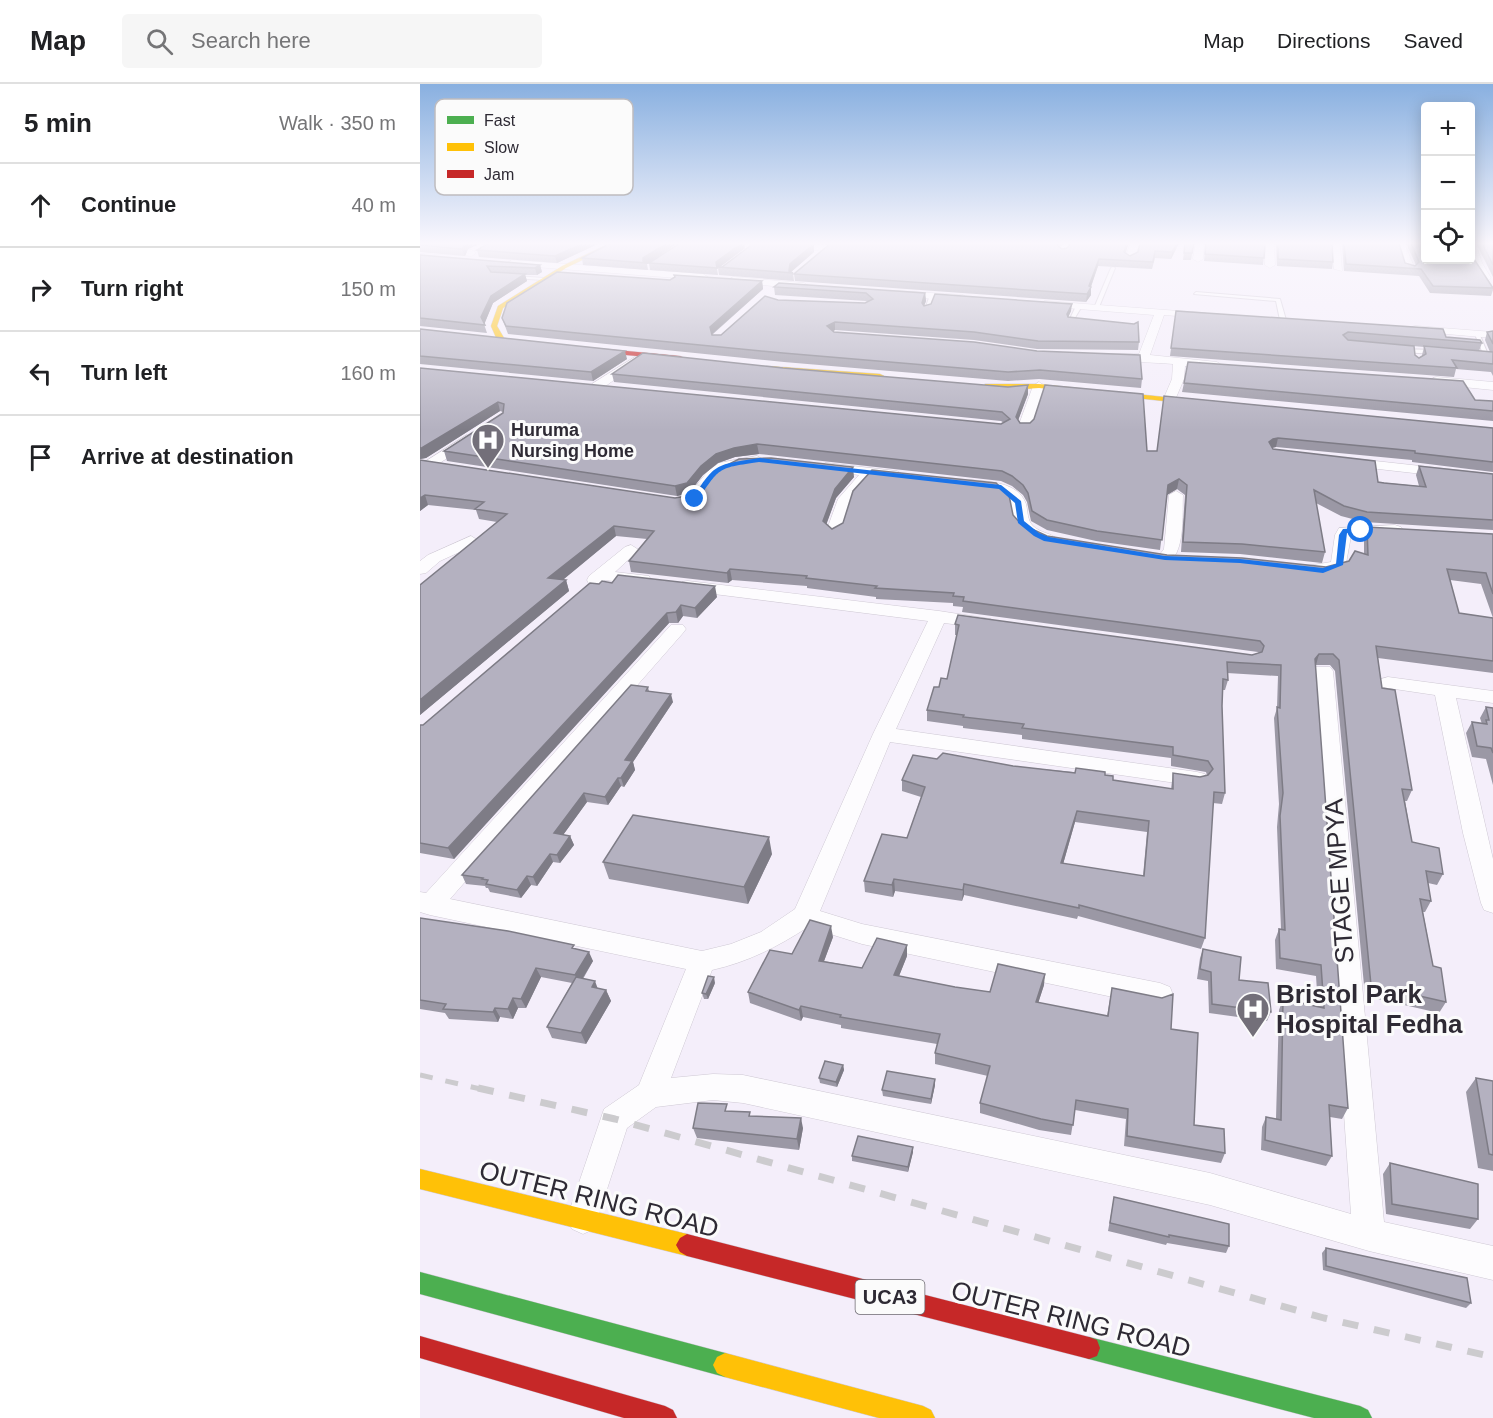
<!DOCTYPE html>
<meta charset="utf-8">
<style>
:root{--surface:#fff;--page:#f6f6f6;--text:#202124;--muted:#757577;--line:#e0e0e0}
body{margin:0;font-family:Arial,sans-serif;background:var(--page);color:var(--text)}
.controls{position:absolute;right:18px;top:18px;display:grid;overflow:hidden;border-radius:6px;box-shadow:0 3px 15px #0003}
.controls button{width:54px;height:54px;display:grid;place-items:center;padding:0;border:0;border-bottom:2px solid var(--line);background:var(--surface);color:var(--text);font:30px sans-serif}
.stop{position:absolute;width:18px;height:18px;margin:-14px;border:4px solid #1a73e8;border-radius:50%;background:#fff}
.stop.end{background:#1a73e8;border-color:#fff;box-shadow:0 2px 6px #0008}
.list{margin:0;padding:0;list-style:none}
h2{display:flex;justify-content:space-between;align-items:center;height:78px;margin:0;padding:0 24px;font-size:26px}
h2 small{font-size:20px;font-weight:400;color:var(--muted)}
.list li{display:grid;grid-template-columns:39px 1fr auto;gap:18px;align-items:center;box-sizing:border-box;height:84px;padding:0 24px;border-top:2px solid var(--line)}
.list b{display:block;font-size:22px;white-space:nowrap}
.list em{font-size:20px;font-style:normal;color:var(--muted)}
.icon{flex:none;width:33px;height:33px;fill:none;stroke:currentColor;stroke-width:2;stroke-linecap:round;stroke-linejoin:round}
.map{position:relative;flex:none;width:1073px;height:1334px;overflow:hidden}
header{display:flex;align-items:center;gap:36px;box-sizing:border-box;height:84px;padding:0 30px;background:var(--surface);border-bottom:2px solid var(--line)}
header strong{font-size:28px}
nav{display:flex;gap:33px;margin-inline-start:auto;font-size:21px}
.search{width:420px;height:54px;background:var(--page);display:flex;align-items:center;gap:15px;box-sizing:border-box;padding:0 21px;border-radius:6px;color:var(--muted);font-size:22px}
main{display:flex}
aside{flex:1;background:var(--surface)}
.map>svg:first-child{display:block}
</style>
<header>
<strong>Map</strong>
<div class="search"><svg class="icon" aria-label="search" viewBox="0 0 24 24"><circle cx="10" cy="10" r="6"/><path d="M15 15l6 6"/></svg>Search here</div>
<nav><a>Map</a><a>Directions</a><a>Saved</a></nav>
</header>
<main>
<aside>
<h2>5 min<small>Walk · 350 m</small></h2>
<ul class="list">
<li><svg class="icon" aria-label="ahead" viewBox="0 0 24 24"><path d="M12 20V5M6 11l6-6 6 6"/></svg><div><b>Continue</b></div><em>40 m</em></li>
<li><svg class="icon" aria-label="right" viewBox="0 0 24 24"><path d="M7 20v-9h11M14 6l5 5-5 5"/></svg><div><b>Turn right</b></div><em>150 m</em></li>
<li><svg class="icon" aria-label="left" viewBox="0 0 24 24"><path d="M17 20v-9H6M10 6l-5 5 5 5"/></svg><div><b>Turn left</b></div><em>160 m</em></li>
<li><svg class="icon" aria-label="arrive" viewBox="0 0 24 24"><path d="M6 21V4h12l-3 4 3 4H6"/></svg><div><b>Arrive at destination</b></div></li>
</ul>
</aside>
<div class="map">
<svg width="1073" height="1334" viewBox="0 0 1073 1334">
<rect width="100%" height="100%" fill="#f4eefa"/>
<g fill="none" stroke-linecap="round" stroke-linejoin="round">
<defs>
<path id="lane" d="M693 183 695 184 679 223 674 224 691 184Z
M94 192 124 194 126 195 124 196 92 194Z
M776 208 860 215 866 236 863 238 860 236 856 217 774 210Z
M510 211 515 212 509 227 504 228Z
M659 220 662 222 653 237 661 239 658 241 648 239 656 222Z
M1054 248 1059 249 1069 273 1064 272Z
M979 265 1016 266 1019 268 1016 270 981 268 979 267Z"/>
<path id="street" d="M319 159 408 161 412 164 408 167 323 162Z
M644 159H652L646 169 643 170 639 167Z
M711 159H719L715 174 710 177 705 174Z
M776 159H784L783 175 778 178 773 175Z
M846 159H854L855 181 850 184 845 181Z
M912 159H920L922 187 914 185Z
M976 159H984L995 185 993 187 985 185Z
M1050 159H1055L1062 179 1071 194 1069 196H1063L1052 179Z
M0 163 52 166 56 169 52 172 0 169Z
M92 176 283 190 288 193 283 196 89 181 87 179Z
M314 193 384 199 389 202 384 205 311 198V194Z
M478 207 543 211 548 214 543 217 474 212V208Z
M625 217 786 229 787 231 782 234 744 231 730 271 797 278 803 282 797 286 765 282 764 295 755 316 753 319H745L743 316 752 295 753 280C742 279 690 277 685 273L691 270H719L734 231 621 222 620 220Z
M996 242 1073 248V254L992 247V243Z
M215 273 221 276 219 278 180 306H172V300Z
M1017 293 1073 298V306L1013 300V294Z
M619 298 625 302 612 343 610 346H600L598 343 613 302Z
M47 351 54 355 52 358 12 384 7 385 0 381Z
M337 372 344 376 342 379 309 385 275 419 253 421 246 417 248 414 263 413 270 409 288 387 299 379Z
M928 374 1073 390V398L923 381 921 378 923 375Z
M406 379 477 387 484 391 477 395 453 393 432 416 422 448 414 453 406 448 418 415 439 391 401 386 399 383Z
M552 396C571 398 598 398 606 420 608 428 607 436 613 442 620 449 632 449 638 456L636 459C629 461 624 460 617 457 589 448 599 424 579 409 571 403 556 405 547 403L545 400 547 397Z
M756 407 763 411C762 429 766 474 745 479L737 474 744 465 749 411Z
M975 441 981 443 983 446 981 449 931 452 925 485 903 491 887 490 885 486 887 482 911 478 915 451 919 444Z
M51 452 59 457 57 460 20 477 6 489 0 490V477L8 471Z
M211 461 219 466 195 488 229 492 231 496 229 500 223 501 185 496 175 501 169 500 167 496 169 492 205 463Z
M268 497 519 527 571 535 574 539 571 543 565 544 524 539 476 645 777 688 785 690 788 695 785 700 777 702 470 658 400 827 442 840 740 899 750 903 753 911 750 919 740 923 442 860 388 843C357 863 328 878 292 886L251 994 293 990 323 991 790 1089 931 1130 893 587 896 583H910L913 587 964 1138 1073 1162V1196L949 1167 790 1121 323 1019 293 1016 236 1023 207 1044 174 1145 163 1150 152 1145 147 1134 184 1025 219 1001 266 885 10 831 0 828V808L6 809 251 541H263L266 545 263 549 30 815 282 867 311 860 341 848 375 825 453 650 508 537 262 506 259 502 262 498Z
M968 593 1073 607V619L1036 614 1073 775V829L1064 826 1061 819 1043 749 1015 611 961 603 958 599 961 595Z"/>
<path id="fast" d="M0 1188 305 1269 313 1273 317 1281 313 1289 305 1293 0 1210Z
M669 1253 940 1322 948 1326 952 1334H894L669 1275 661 1272 658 1264 661 1256Z"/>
<path id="slow" d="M190 159H197L146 184 83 224 77 242 84 254 117 259H120V263L78 258 71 242 78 222 142 182Z
M347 282 460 290 464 292 460 294 344 286 343 284Z
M565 300H619L783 317 787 319 783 321 619 304 588 306 565 304Z
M0 1085 267 1150 274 1154 278 1161 274 1168 267 1172 0 1105Z
M305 1269 503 1322 511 1326 515 1334H459L305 1293 297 1289 293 1281 297 1273Z"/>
<path id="jam" d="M165 263 260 272 264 274 260 276 162 267 161 265Z
M267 1150 669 1253 677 1256 680 1264 677 1272 669 1275 267 1172 260 1168 256 1161 260 1154Z
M0 1252 245 1322 253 1326 257 1334H204L0 1274Z"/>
</defs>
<use href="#lane" stroke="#cfc9d4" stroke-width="2"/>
<use href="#street" stroke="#cfc9d4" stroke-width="1"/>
<use href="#fast" stroke="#cfc9d4" stroke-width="1"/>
<use href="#slow" stroke="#cfc9d4" stroke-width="1"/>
<use href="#jam" stroke="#cfc9d4" stroke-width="1"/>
<use href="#lane" fill="#fdfcfe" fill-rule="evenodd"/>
<use href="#street" fill="#fdfcfe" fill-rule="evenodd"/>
<use href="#fast" fill="#4caf50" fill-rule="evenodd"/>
<use href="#slow" fill="#ffc107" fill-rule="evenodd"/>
<use href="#jam" fill="#c62828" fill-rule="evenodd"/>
<path stroke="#cccbce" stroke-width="5" stroke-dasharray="13 13" stroke-linecap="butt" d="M0 991 65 1006"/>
<path stroke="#cccbce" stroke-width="7" stroke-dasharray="16 16" stroke-linecap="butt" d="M58 1004 195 1035 904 1234 1073 1273"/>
</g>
<path fill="#9b98a5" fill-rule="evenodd" d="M0 159H62L48 165 45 172 0 168Z
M180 159 137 179 59 173 57 166Z
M191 159H258L227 180 228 186 163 181 162 174Z
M643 159 640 163 642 165 647 164 651 159H709L705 169 710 172 759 159 751 175 735 174 732 185 678 182 671 203V211L666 218 375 197 374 190 579 160Z
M765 159H774L771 176H763Z
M786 159H845L843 181 784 177Z
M856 159H912L913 178 912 185 857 182Z
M922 159H979L985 179 995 182 996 181 986 159H1005L1052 172 1073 203V206L1071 212 1010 209 999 192 924 187Z
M1056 159H1073V196V193Z
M394 160V168L371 188 373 189 374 197 299 191 298 184 297 185 298 191 230 186 229 179 325 164 300 183Z
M0 171 120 181 122 188 117 191H105L107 197 73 219 64 240 67 249 0 242Z
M254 191 342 197 343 205 292 251H301L358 216 445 219 448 218 446 217 355 211 354 203 505 209 506 217 504 222 651 227 648 233 719 258 718 266 617 265 554 256 415 246 413 247 414 248 722 295 721 304 619 295 588 297 364 278 88 250 82 234 250 196 254 194Z
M756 227 1026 253 1062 259 1059 267 1070 268 1065 256 1067 248 1073 247V292L1071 288 1036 285 1034 293 750 272ZM928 256 1004 263 1002 271V273L999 274 995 271Z
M0 245 207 275 173 297 0 280Z
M0 284 581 340 584 339 581 337 194 298 192 290 608 310 598 336 600 339 727 367H737L744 312 1073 344V388L992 378V376L856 363 852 364 853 365 958 398 999 402 996 391 999 382 1073 390V446L944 438 921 432 896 419 905 468 902 479 820 470 761 468 765 411 757 405 747 411 740 466 676 457 627 446 611 437 607 418 603 411 592 402 581 397 339 370 315 373 298 379 283 391 269 409 257 412 27 377 24 367 83 329V328L80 327 6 374 0 375Z
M764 299 1073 317V337L762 308Z
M0 376 255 414 434 393 416 414 406 440 412 445 593 431 601 440 627 452 747 471 906 483 929 477 944 470V453L947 443 1073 450V589L958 574 962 604 992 706 987 717H985L992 758 1023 790 1017 801 1008 799 1011 817 1005 828H1003L1013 882 1026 918 1019 929 945 912 915 587 910 581H896L895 582 928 1024 922 1035 910 1033 912 1072 906 1082 841 1066 842 1043 846 1033 856 1035 859 926 863 915 898 923 896 892 856 885 855 856 859 845H861L857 743 859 720 854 634 857 624 858 592 807 589 808 596 805 606H802V622L805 709 802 720 793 719 785 854 781 865 658 832 657 835 544 811 542 817 475 807 473 813 445 808 444 797 487 754 501 713 482 707V696L517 675 685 691 693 696 751 705 753 689 780 693 787 691 786 688 751 682V674L602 655V651L543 644V642L507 637V626L519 603 527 595 537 551H535V540L832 571 839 569 838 568 542 528 543 523 533 522V519L456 515V513L387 504V502L312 496 308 499 211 488 209 477 227 455 196 452 142 496H146L149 507 0 631V501L77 438 59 435 56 426 8 421 0 427ZM1030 496 1061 500 1073 534 1039 529ZM655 738 727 748 723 792 643 780Z
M170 499 297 513 277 534 263 532 258 539H249L34 775 0 769V641H3Z
M228 603 229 607 253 618 213 678 215 686 204 703 201 702 188 721 167 718 143 751 150 752 154 761 140 779 133 778 117 802 111 801 101 814 70 808 68 804H66L65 802 46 800 42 791Z
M1066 623 1073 624V701L1066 675 1052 673 1046 649 1052 638 1062 640 1060 634Z
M352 770 328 820 189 795 183 778Z
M0 834 156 865 173 877 163 895 177 904 186 906 191 917 166 960 132 954 127 943 152 899 121 893 106 924H98L93 935 80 933 78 938 29 935 25 929 0 925Z
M413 853 404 877 442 884 487 872 479 892 535 903 570 908 624 901 618 919 687 932 692 904 751 945 774 1041 805 1069 801 1079 704 1062 706 1035 655 1026 651 1051 619 1046 560 1029V1019L568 992 515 980V969L517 960 421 944V941L383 933 381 937 330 919 328 908 372 870Z
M783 865 819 896 851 928 847 937 789 929 788 897 777 895 780 874Z
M295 899 288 915H284L282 909Z
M423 981 424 986 417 1003 400 999 399 994Z
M1056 994 1073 997V1087L1058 1084 1046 1008Z
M515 1001 511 1020 463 1012 462 1006Z
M309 1027 383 1044 379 1066 277 1054 273 1044Z
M493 1068 488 1088 432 1077V1072Z
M970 1079 1058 1135 1050 1145 966 1130 963 1090Z
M694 1113 809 1162 806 1169 747 1159 746 1161 688 1147Z
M906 1164 1051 1219 1046 1224 903 1186 902 1169Z"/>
<path fill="#7e7c86" d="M46 159H62L48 165 45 172 42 165Z
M164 159H180L137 179 135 172Z
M247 159H258L227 180V179L223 178V174Z
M322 159H324L325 164 300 183H298L297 185 296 178Z
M707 159H709L703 175 704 168Z
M757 159H759L751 175 752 168Z
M394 160V168L371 188H369L370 180Z
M679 175 678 182 670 205 671 203V211L666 218 667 210 669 202Z
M120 181 122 188 117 191 115 184Z
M105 190 107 197 73 219 64 241 61 233 71 212Z
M342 197 343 205 291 251 290 243Z
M505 209 506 217 502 227V219Z
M652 220 651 227 646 238 647 230Z
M415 238V246L408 250 407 242Z
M205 267 207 275 173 297 171 288Z
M608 301V310L596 342V333Z
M78 318 80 327 6 374 0 375V365Z
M858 354 856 363 851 364 849 358 853 355Z
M337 360 339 370 315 373 298 379 283 391 269 409 257 412 255 402 296 370 314 364Z
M433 383 434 393 416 414 404 447 403 437 415 405Z
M759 395 757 405 747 411 748 401Z
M5 411 8 421 0 427V414Z
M194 442 196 452 132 505 128 494Z
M310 485 312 496 308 499 307 489Z
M146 496 149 507 0 631V616Z
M295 502 297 513 277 534 275 524Z
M261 521 263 532 258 539 256 528Z
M247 529 249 539 34 775 28 764Z
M899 570 896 581 891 586 895 575Z
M251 610 253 618 213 678 215 686 204 703 201 694 205 676Z
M198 694 201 702 188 721 185 713Z
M164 709 167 718 138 758 134 749Z
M657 727 655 738 640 791 641 779Z
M150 752 154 761 140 779 137 771Z
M349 753 352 770 328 820 324 803Z
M130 770 133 778 117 802 113 793Z
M107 792 111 801 101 814 97 806Z
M474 795 475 807 473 813 472 801Z
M544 800V811L542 817 543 806Z
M411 842 413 853 400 888 399 877Z
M487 861V872L475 902 474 891Z
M169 868 173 877 159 900 155 891Z
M116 884 121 893 106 924 101 915Z
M625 890 624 901 615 929 616 918Z
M294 893 295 899 288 915 286 910Z
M175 897 179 908 172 903Z
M186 906 191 917 166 960 161 949Z
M93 914 98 924 93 935 88 925Z
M381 922 383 933 381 937 379 926Z
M75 924 80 933 78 938 73 928Z
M423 981 424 986 417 1003 416 998Z
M515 995V1001L511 1020V1015Z
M381 1034 383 1044 379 1066 377 1055Z
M493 1063V1068L488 1088V1083Z"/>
<path fill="#b4b1c0" stroke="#7e7c86" stroke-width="1.5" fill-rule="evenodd" d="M0 159H46L42 165 0 161Z
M69 159H164L135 172 57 166Z
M191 159H247L223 174V177L227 179 162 174Z
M260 159H322L296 178 297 184 229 179Z
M334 159H368L394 160 370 180 369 187 373 189 298 183H302Z
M411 159H577L579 160 581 159H638L637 161 642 165 647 164 651 159H707L704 168 710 172 718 168 720 159H757L752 168 735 167 733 178 679 175 669 202 671 203 667 210 374 190Z
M765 159H774L772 169H764Z
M786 159H845L844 174 785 170Z
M858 159H912L913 178 858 175Z
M924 159H979L985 179 995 182 999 178 991 159H1005V176H1050L1051 159 1052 172 1073 204 1013 202 1001 185 926 180Z
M1062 159H1073V181Z
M0 171 120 181 115 184 67 182 71 188 105 190 71 212 61 233 65 241 0 234Z
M137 188 250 196 255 193 254 191 342 197 290 243 292 251H301L345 212 358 216 445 219 453 215 446 209 354 203 359 199 505 209 502 219 504 222 511 220 515 210 652 220 647 230 648 233 714 240 718 238 719 258 618 257 554 248 415 238 407 242 414 248 554 258 617 267 720 271 722 295 620 286 588 288 363 269 86 242 82 234 87 219Z
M756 227 1023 245 1026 253 1060 256 1062 259 928 248 923 251 928 256 994 262 995 271 999 274 1006 270 1004 262 1073 268V280L1032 276 1037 284 751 264Z
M0 245 205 267 171 288 0 272Z
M1073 247V260L1067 248Z
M223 269 363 284 588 303 608 301 596 333 600 339H610L614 335 625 301 723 310 727 367H737L744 312 1073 344V378L995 369V367L858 354 853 355 849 358 853 365 955 377 958 398 964 399 1006 403 999 382 1073 390V436L947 428 924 422 894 406 905 468 822 460 763 458 767 401 759 395 748 401 742 456 677 447 627 436 612 427 608 409 603 401 592 392 582 387 337 360 314 364 296 370 281 382 267 399 255 402 24 367 83 329 84 320 78 318 0 365V284L581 340 590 335 582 328 192 290Z
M768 278 1043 297 1055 316 1073 317V327L764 299Z
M351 374 433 383 415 405 403 437 412 445 423 439 433 407 452 386 576 399 589 411 593 431 601 440 627 452 747 471 822 474 906 483 929 477 935 467 948 471 947 443 1073 450V510L1066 489 1027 485 1039 529 1073 534V577L956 562 962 604 975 606 992 706 982 705 992 758 1019 764 1023 790 1006 787 1011 817 1000 815 1013 882 1021 884 1026 918 951 901 919 576 913 570H899L895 575 928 1024 909 1021 912 1072 845 1056 846 1033 861 1036 863 915 904 924 901 881 860 874 859 845 865 846 860 732 863 709 857 623 860 624 861 581 807 578 808 596 803 595 802 622 805 709 794 708 785 854 659 821V824L544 800 543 806 474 795 472 801 444 797 462 750 487 754 505 703 482 696 493 671 517 675 523 669 593 682 655 689 656 684 685 688V691L693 692V696L753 705V689L780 693 788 691 793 685 788 677 753 671V663L602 644 604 640 543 633 544 631 507 626 514 603H519L521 594 527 595 539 541 535 540 538 531 832 571 842 568 844 562 840 557 543 517 544 513 533 512 534 509 455 504 457 502 386 494 387 492 310 485 307 489 209 477 234 447 194 442 128 494 146 496 0 616V501L87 430 55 425 64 418 5 411 0 414V376L255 414 278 410 299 385 319 375ZM657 727 729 737 724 792 641 779Z
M198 491 295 502 275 524 261 521 256 528 247 529 28 764 0 759V641H3L170 499 179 500 182 497 192 499Z
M211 601 228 603 226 607 251 610 205 676 212 677 201 694H198L185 713 164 709 134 749 150 752 137 771 130 770 113 793 107 792 97 806 66 800 68 796 62 795 63 794 42 791Z
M1066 623 1073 624V669L1071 664 1057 662 1052 638 1067 640 1066 636H1069Z
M213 731 349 753 324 803 183 778Z
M0 834 88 847 154 861 152 864 169 868 155 891 116 884 101 915 93 914 88 925 75 924 73 928 23 925 26 920 0 916Z
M390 836 411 842 399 877 442 884 457 854 487 861 474 891 535 903 570 908 578 880 625 890 616 918 688 932 692 904 742 914 753 910 751 945 778 949 774 1041 804 1045 805 1069 707 1052 708 1025 656 1016 653 1041 621 1035 560 1019 570 982 515 969 520 950 420 933 421 931 381 922 379 926 328 908 350 866 372 870Z
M783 865 821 873 819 896 848 899 851 928 792 920 791 888 780 885Z
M288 892 294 893 286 910 282 909Z
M156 893 175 897 172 903 186 906 161 949 127 943Z
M405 977 423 981 416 998 399 994Z
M467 987 515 995 511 1015 462 1006Z
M1056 994 1073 997V1071L1069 1070Z
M278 1019 307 1020 305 1027 330 1028 329 1032 381 1034 377 1055 273 1044Z
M438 1052 493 1063 488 1083 432 1072Z
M970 1079 1058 1100V1135L972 1120Z
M694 1113 809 1140V1162L749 1151V1153L690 1139Z
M906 1164 1047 1194 1051 1219 906 1182Z"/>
<linearGradient id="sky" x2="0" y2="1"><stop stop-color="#89b0e0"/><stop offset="0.46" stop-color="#faf7fd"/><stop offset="1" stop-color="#faf7fd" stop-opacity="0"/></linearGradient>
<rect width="1073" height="346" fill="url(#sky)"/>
<path fill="#1a73e8" d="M339 374 581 401 601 417 604 437 619 449 629 453 745 472 820 475 903 484 916 480 919 451 923 445 941 444 945 446 927 449 923 481 903 489 820 479 745 476 624 457 614 452 598 439 595 419 579 405 339 378C299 384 300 382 278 416L272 415C296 378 296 381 339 374Z"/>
<defs>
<symbol id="hospital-pin" viewBox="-11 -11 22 30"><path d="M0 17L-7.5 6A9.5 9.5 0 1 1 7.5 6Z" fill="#736f79" stroke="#fbfbfb"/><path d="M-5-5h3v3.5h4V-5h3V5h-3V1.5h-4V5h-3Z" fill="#fff"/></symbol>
</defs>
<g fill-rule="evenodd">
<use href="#hospital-pin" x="49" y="337" width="38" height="52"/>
<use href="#hospital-pin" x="814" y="906" width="38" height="52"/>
</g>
<g text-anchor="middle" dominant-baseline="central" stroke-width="6" stroke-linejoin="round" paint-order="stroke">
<g font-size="18" font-weight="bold" fill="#2e2a34" stroke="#fbfbfb" text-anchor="start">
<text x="91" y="346">Huruma<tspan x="91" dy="21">Nursing Home</tspan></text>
</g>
<rect fill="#fbfbfb" stroke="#6c6970" stroke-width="1.5" x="435.5" y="1196" width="69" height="34" rx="4.5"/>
<g font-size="20" font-weight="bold" fill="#2e2a34">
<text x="470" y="1213">UCA3</text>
</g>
<g font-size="26" fill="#2e2a34" stroke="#fbfbfb">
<text transform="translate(919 797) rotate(-94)">STAGE MPYA</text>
<text transform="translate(179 1115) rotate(14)">OUTER RING ROAD</text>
<text transform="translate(651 1235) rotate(14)">OUTER RING ROAD</text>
</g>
<g font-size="26" font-weight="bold" fill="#2e2a34" stroke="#fbfbfb" text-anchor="start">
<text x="856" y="910">Bristol Park<tspan x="856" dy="30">Hospital Fedha</tspan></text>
</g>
</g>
<rect x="15" y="15" width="198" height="96" rx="9" fill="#fbfbfb" stroke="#bebcbf" stroke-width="1.5"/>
<rect x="27" y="32" width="27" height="8" fill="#4caf50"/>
<rect x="27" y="59" width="27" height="8" fill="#ffc107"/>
<rect x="27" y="86" width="27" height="8" fill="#c62828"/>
<g font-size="16" fill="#2e2a34">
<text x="64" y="42">Fast</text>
<text x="64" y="69">Slow</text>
<text x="64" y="96">Jam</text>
</g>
</svg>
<div class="controls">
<button>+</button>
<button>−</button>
<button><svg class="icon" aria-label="locate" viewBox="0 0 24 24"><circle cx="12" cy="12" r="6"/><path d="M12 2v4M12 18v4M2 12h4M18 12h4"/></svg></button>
</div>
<div class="stop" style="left:941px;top:446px"></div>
<div class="stop end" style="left:275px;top:415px"></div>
</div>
</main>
